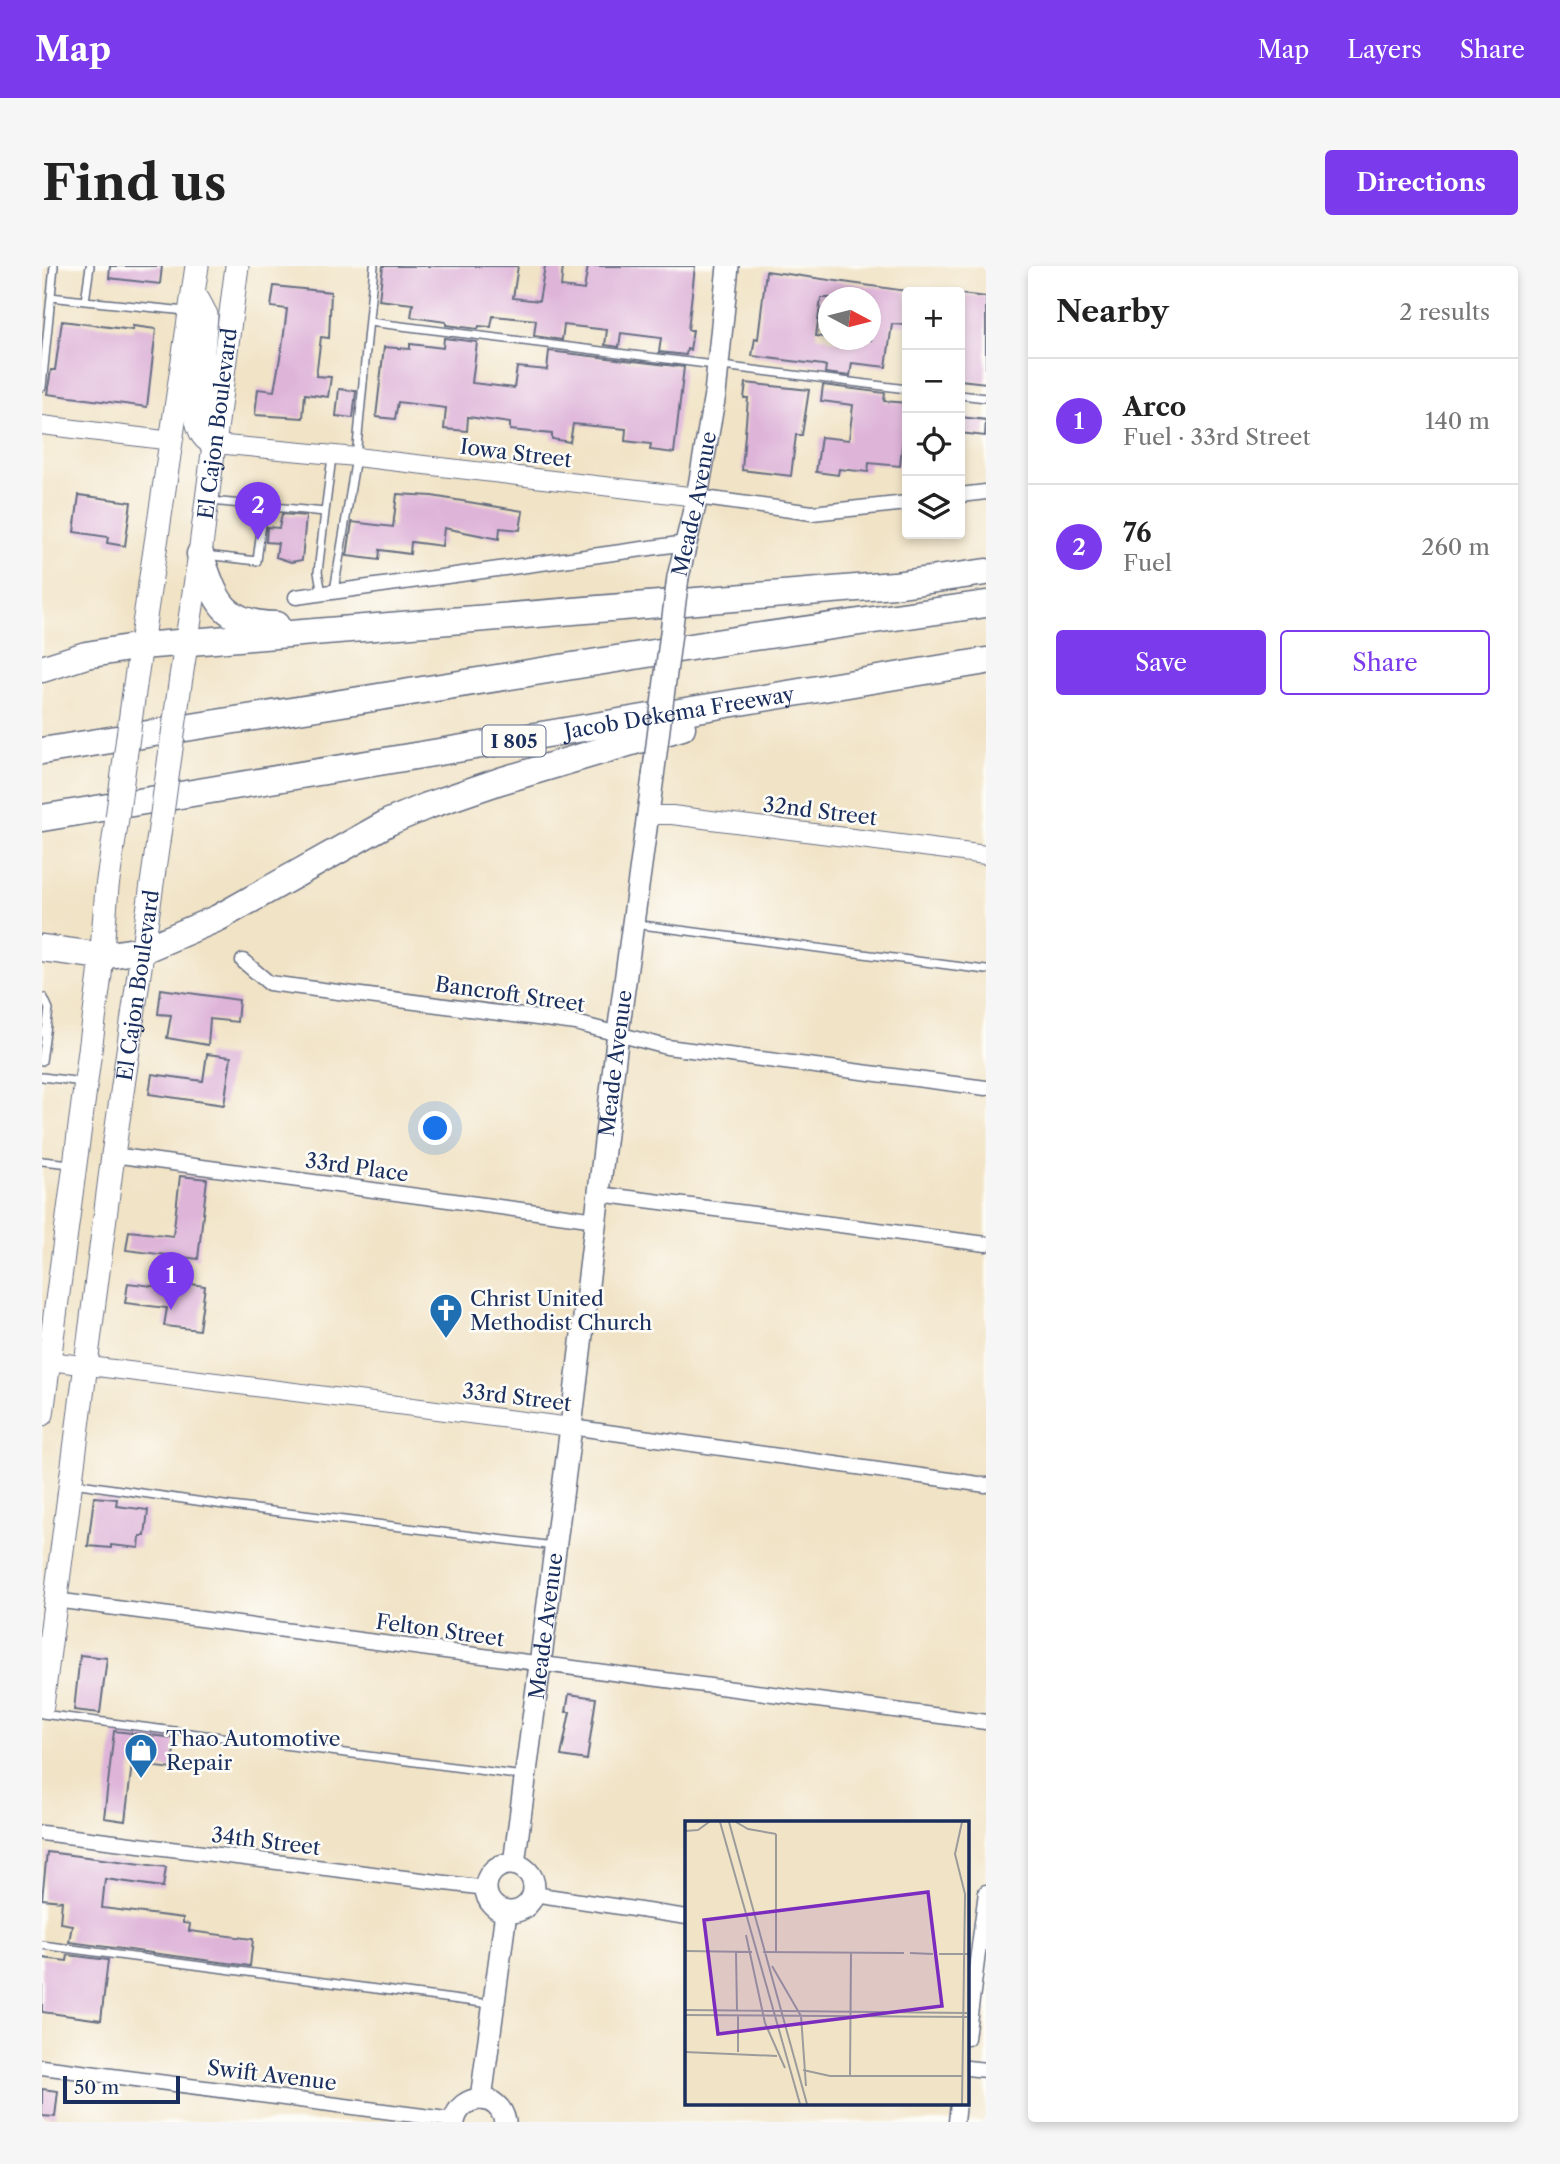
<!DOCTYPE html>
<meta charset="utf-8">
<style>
:root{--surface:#fff;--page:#f6f6f6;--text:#222;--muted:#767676;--line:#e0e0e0;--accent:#7c3aed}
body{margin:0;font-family:"Libre Caslon Text",serif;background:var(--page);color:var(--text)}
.controls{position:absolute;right:21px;top:21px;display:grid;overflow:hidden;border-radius:7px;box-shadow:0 4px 10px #0003}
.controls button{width:63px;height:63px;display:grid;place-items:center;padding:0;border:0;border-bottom:2px solid var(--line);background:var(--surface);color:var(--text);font:35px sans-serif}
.compass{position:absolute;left:776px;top:21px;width:63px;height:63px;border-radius:50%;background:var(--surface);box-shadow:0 4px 10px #0003;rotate:97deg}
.scale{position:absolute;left:21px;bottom:18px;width:117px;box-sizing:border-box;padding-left:7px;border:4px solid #1b2f5e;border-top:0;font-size:19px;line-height:24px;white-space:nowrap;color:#1b2f5e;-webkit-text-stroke:5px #fdfcf7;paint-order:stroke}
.you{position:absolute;left:394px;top:863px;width:24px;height:24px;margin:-18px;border:5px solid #fff;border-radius:50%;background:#1a73e8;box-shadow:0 0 0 10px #1a73e833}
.badge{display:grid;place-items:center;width:46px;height:46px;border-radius:50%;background:var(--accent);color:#fff;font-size:23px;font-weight:700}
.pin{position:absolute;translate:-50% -58px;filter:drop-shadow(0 2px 4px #0008)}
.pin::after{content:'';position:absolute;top:37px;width:24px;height:21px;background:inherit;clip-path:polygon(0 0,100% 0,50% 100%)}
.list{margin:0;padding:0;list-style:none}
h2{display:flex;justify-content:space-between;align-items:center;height:91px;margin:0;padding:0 28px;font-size:30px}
h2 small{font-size:23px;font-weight:400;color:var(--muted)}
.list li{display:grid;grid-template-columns:46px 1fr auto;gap:21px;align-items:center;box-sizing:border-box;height:126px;padding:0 28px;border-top:2px solid var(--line)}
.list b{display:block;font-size:26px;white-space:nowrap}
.list p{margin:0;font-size:23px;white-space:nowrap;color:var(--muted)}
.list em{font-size:23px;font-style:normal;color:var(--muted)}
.actions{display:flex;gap:14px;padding:21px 28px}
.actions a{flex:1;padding:16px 0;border:2px solid var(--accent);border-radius:7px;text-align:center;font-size:24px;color:var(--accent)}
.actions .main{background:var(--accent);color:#fff}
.icon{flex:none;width:38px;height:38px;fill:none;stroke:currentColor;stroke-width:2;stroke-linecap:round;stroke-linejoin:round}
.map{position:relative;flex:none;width:944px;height:1856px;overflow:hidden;border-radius:7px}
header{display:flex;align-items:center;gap:42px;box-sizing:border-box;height:98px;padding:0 35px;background:var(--accent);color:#fff}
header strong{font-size:33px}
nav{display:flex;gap:38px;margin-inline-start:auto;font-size:24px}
.intro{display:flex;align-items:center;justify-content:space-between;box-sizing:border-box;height:168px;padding:0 42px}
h1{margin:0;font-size:49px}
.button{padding:18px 32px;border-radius:7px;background:var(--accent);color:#fff;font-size:24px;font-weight:700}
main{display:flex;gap:42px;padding:0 42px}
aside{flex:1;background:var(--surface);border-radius:7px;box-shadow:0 4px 10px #0003}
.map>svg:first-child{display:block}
</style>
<header>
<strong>Map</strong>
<nav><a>Map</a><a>Layers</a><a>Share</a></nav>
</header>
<div class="intro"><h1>Find us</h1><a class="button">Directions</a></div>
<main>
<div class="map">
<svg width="944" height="1856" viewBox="0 0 944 1856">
<rect width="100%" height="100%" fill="#fdfcf7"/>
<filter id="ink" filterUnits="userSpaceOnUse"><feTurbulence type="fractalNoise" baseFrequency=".0143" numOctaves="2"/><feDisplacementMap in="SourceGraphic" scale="14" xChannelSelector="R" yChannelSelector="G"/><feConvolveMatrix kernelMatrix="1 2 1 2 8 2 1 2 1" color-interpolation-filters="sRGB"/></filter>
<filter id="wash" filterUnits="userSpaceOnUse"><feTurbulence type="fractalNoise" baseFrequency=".00686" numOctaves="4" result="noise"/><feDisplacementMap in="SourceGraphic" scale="28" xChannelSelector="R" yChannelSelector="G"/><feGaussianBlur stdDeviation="1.57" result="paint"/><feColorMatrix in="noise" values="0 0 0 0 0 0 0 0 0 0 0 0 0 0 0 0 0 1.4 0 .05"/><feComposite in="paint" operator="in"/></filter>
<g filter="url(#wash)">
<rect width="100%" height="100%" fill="#f1e3c6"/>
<g id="blocks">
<path fill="#deb4d9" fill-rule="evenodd" d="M68 0H120L118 18 67 12Z
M341 0H476L471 32 497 35 503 0H521L519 21 542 24 546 0H653L646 64H651L648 84 645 83 644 89 617 86 619 72 579 67 577 81 563 79 565 64 522 59 520 74 492 70 494 54 451 50 449 61 437 60 436 63 404 59V56L369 51 371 38 337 34Z
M724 5 865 25V59L850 58 844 101 810 97 808 110 783 107 784 100 781 99 710 90 713 72 716 73ZM779 32H829V74H787V72L774 70Z
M232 20 289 26 287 72 279 71 274 110 289 111 286 131 263 128 261 152 213 149 216 123 232 125 241 75 245 43 229 41Z
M918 28 944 31V117L918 114Z
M20 55 91 64V60L114 63 105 141 5 128 9 104H13Z
M402 72 435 76 430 117 472 122 475 101 505 104 507 85 642 101 632 187 608 184 609 178 583 175 584 163 531 158 528 176 510 173V168L468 164V157L426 151 425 165 402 163 404 142 356 136 353 153 334 151 342 81 368 83V78L401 82Z
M704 117 767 124 760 169H754L749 210 700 204 706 132H702Z
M781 119 843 127 842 135 865 137V159H862L858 200 827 197 826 206 797 203 796 209 774 206 779 171 807 174 811 139 779 135Z
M297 123 314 125 311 152 294 150Z
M918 151 944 154 943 170 918 167Z
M355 228 390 230 481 245 478 264 458 262 457 273 402 262 400 280 369 276 368 288 338 284 337 294 305 290 310 256 351 261Z
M37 229 89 236 83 280 65 277 66 271 32 266Z
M240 248 264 250 260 294 249 296 234 291 236 277 224 276 225 261 237 262Z
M119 723 197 734 195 756 168 753 166 779 125 772 129 749 116 748Z
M165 788 189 791 182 839 107 828 110 808 161 815Z
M138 910 165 913 156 993 84 984 87 965 131 970Z
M128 1015 163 1020 157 1064 122 1060 125 1042 83 1037 86 1017 127 1022Z
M52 1231 75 1233 74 1240 106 1244 103 1270H98L97 1282 69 1279V1282L46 1280Z
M38 1389 65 1392 58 1447 32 1444Z
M527 1428 554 1432 545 1494 519 1490 528 1446H524Z
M72 1465 133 1472 130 1503 90 1498 83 1555 62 1552Z
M5 1586 124 1601 121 1621 63 1613 60 1642 141 1652V1657L148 1658 147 1665 211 1673 208 1700 27 1676 30 1659 18 1657 20 1635 0 1633Z
M26 1689 66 1694 59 1754 0 1746V1692L25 1695Z
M0 1823 16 1825 13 1851 0 1850Z"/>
</g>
</g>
<g filter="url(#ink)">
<use href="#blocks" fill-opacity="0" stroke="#666e82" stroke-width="2"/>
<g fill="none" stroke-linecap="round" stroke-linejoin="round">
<defs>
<path id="service" d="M9 31 43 35 48 0
M43 35 144 45
M327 56 865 123
M0 121 12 0
M918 129 944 132
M169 235 283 246 290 191
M163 289 215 295 222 240
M292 325 314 191 332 0
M280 327 276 306 283 246
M592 658 944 704
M2 732 7 743 4 766
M0 795 4 766H1
M0 811 41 816
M0 895 29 898
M31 1217 189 1240 512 1280
M0 1448 482 1510
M0 1679 448 1738"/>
<path id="minor" d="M918 229 944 226
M655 231 770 247 865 237
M254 331 644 277
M201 695 227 717 534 757 625 781 944 822
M71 889 554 954
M557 928 944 978
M529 1161 944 1219
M13 1334 944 1456
M0 1567 444 1622
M491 1628 645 1651
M925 1772 944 1626
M0 1801 412 1854
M925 1802 944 1804
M914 1856 916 1837"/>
<path id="tertiary" d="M0 159 130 175
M173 178 314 191 655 231
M605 549H630L944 589
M0 1094 529 1161"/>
<g id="secondary">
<path id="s1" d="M636 311 655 231 673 128 686 0"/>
<path id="s2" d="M472 1598 529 1161 576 767 611 511"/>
<circle cx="468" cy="1622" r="24"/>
<path d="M439 1833 464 1646"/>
<path d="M412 1856C418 1826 458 1825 463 1856"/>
</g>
<g id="primary">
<path d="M156 34 164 49 155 155C158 166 161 174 173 178"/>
<path id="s3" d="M139 411 158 288 195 0"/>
<path d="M93 419 155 0"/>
<path d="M0 1148 58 709 65 621 75 552"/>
<path id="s4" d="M0 1439 71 889 116 576"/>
</g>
<g id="motorway">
<path d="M158 288C174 334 179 358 234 359"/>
<path d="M0 403 44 389 99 380 852 319 944 306"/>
<path d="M0 485 705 372 944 338"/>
<path id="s5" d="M0 552 944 395"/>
<path d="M0 682 60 690 101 684 176 652 347 556 385 540 458 515 640 461"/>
</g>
</defs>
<use href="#service" stroke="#666e82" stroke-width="10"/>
<use href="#minor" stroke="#666e82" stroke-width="17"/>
<use href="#tertiary" stroke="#666e82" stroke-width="20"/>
<use href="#secondary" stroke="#666e82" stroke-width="24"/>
<use href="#primary" stroke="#666e82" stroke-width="25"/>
<use href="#motorway" stroke="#666e82" stroke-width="29"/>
<use href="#service" stroke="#fff" stroke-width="7"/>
<use href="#minor" stroke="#fff" stroke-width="14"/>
<use href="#tertiary" stroke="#fff" stroke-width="18"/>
<use href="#secondary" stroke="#fff" stroke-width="21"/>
<use href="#primary" stroke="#fff" stroke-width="23"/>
<use href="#motorway" stroke="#fff" stroke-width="26"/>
<defs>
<path id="secondary-bridge" d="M611 511 636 311"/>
<path id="primary-bridge" d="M75 552 93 419
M116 576 139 411"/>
</defs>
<use href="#secondary-bridge" stroke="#666e82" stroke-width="24" stroke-linecap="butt"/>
<use href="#primary-bridge" stroke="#666e82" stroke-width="25" stroke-linecap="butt"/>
<use href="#secondary-bridge" stroke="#fff" stroke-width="21"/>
<use href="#primary-bridge" stroke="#fff" stroke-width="23"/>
</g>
</g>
<defs>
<symbol id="church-pin" viewBox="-11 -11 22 30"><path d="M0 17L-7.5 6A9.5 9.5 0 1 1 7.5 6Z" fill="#1f6fb2" stroke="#fdfcf7"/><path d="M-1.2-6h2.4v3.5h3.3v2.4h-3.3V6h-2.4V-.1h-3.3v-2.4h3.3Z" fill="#fff"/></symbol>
<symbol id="shop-pin" viewBox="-11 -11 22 30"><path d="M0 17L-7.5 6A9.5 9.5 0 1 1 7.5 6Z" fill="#1f6fb2" stroke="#fdfcf7"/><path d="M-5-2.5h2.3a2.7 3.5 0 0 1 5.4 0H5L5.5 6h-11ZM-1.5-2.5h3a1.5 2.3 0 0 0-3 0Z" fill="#fff"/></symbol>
</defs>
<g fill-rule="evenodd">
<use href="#church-pin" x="385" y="1025" width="38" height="52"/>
<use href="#shop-pin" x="80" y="1465" width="38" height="52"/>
</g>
<g text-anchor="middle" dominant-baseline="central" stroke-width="5" stroke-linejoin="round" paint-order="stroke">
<rect fill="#fdfcf7" stroke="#5f6c8c" stroke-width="2" x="440.5" y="459.5" width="63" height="31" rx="5"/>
<g font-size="19" font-weight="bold" fill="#1b2f5e">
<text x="472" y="475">I 805</text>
</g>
<g font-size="21" fill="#1b2f5e" stroke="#fdfcf7">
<text stroke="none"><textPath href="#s3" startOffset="256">El Cajon Boulevard</textPath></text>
<text transform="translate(474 187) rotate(7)">Iowa Street</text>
<text stroke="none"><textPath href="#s1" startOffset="75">Meade Avenue</textPath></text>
<text stroke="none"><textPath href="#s5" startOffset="646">Jacob Dekema Freeway</textPath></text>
<text transform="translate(778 545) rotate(7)">32nd Street</text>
<text stroke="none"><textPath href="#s4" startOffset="726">El Cajon Boulevard</textPath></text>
<text transform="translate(468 728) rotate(8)">Bancroft Street</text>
<text stroke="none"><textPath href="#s2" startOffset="807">Meade Avenue</textPath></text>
<text transform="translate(315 901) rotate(8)">33rd Place</text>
<text transform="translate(475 1131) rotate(7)">33rd Street</text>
<text stroke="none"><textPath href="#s2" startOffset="240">Meade Avenue</textPath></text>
<text transform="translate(398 1364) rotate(8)">Felton Street</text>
<text transform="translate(224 1575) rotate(7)">34th Street</text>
<text transform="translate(230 1809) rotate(7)">Swift Avenue</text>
</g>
<g font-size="21" fill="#1b2f5e" stroke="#fdfcf7" text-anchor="start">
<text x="428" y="1032">Christ United<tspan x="428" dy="24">Methodist Church</tspan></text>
<text x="124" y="1472">Thao Automotive<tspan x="124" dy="24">Repair</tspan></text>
</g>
</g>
<g transform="translate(643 1555)">
<rect width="284" height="284" fill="#f1e3c6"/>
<path fill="none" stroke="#9b9b9c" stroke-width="2" d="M35 1 115 283M44 1 122 283M51 1 63 8 91 13M0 10 13 9 24 1M61 114 80 202 100 247M0 130 67 131M51 131 52 189M78 131 219 132M91 131V13M225 132 248 133M254 133H284M87 145 116 195 121 265M0 189 282 192M0 194 282 196M53 194V231M0 231 92 235M118 249 145 255H277M165 255 166 132M277 283 280 73 270 33 277 1"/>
<path fill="#7b2cbf" fill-opacity="0.15" stroke="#7b2cbf" stroke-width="3.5" d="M243 71 257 185 33 213 19 99Z"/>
<rect width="284" height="284" fill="none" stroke="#1b2f5e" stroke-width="3.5"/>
</g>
</svg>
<div class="controls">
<button>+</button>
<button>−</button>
<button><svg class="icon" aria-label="locate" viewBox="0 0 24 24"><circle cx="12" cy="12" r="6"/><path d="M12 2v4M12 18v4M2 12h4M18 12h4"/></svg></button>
<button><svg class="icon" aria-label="layers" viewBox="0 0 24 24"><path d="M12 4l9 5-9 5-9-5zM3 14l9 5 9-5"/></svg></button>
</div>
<svg class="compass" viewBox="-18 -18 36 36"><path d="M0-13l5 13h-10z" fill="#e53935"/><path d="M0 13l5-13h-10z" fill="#767676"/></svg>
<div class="scale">50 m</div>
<div class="you"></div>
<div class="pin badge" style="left:129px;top:1044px">1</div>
<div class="pin badge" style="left:216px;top:274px">2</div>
</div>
<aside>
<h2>Nearby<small>2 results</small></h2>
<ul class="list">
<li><span class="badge">1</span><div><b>Arco</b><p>Fuel · 33rd Street</p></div><em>140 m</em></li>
<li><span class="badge">2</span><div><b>76</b><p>Fuel</p></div><em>260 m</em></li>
</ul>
<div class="actions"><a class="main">Save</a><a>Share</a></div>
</aside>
</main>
